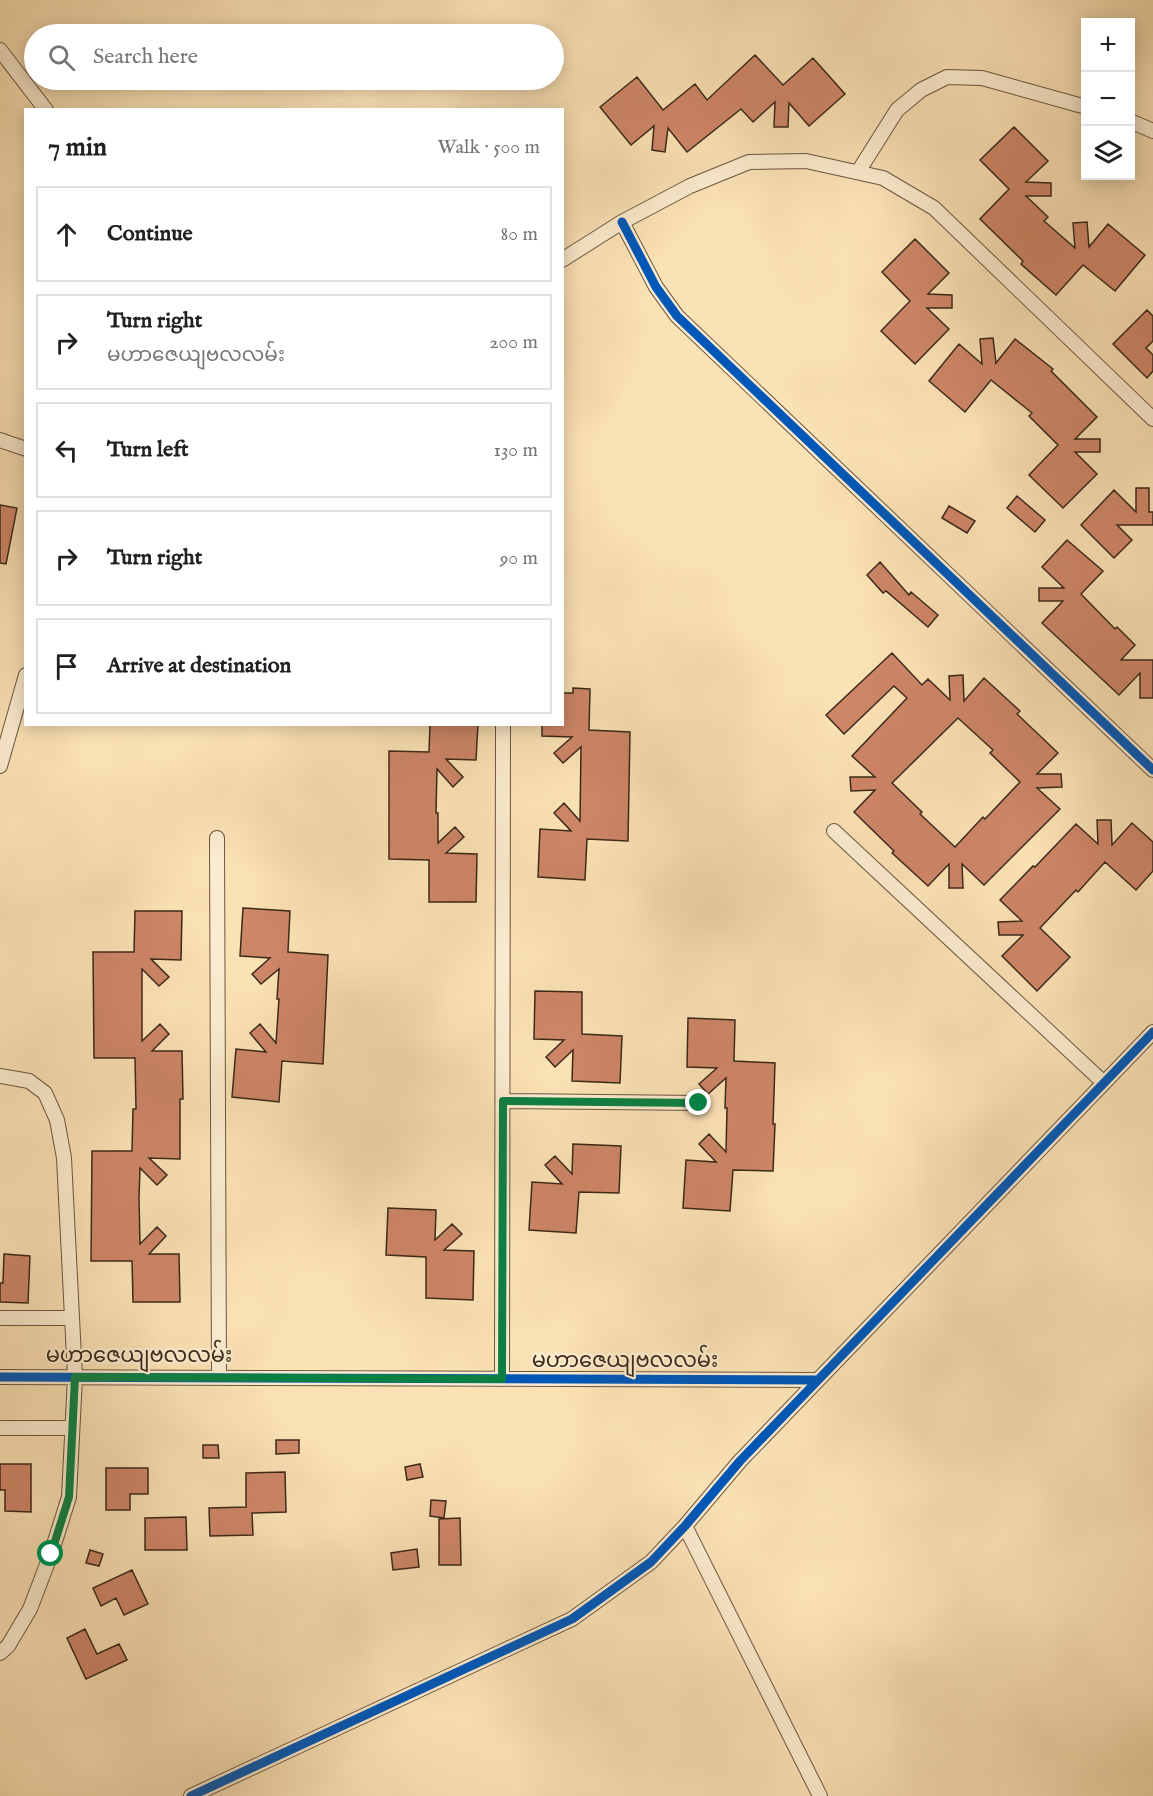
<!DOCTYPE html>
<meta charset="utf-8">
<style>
:root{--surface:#fff;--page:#f6f6f6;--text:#202124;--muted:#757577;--line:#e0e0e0}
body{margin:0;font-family:"IM FELL English","Noto Sans Myanmar",serif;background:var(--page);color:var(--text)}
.controls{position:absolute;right:18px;top:18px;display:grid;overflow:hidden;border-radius:0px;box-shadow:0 3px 15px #0003}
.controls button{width:54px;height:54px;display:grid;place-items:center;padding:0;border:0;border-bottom:2px solid var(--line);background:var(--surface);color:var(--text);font:30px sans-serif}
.stop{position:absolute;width:18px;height:18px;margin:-14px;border:4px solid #0b8043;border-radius:50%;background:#fff}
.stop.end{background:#0b8043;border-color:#fff;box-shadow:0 2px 6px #0008}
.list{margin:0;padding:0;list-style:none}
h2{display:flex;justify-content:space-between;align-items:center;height:78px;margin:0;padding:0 24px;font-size:26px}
h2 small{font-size:20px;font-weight:400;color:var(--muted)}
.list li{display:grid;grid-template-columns:39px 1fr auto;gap:18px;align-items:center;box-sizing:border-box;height:96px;margin:0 12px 12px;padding:0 12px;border:2px solid var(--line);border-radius:0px}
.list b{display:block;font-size:22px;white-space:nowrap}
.list p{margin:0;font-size:20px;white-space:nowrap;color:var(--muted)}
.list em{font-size:20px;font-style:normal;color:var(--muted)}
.icon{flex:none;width:33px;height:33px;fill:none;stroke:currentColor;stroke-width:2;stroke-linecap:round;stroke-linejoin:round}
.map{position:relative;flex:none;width:1153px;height:1796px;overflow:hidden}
.search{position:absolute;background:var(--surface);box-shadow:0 3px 15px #0003;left:24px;top:24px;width:540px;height:66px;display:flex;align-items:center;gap:15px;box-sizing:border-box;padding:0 21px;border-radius:33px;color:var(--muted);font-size:22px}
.panel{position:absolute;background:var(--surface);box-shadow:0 3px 15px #0003;left:24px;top:108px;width:540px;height:618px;border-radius:0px}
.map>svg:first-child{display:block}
</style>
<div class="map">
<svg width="1153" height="1796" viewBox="0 0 1153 1796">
<rect width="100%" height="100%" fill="#fbe2b5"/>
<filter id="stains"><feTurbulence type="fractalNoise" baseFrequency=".00333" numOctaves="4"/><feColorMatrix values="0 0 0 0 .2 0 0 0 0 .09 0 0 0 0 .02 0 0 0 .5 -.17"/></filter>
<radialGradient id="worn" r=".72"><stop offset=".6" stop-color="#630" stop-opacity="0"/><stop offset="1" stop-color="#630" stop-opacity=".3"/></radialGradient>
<path fill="#ce8668" stroke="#3a281a" stroke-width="1.5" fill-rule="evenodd" d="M755 55 783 85 813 58 845 94 809 126 789 103 788 127H774L775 102 753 122 741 109 687 152 668 128 665 152 652 150 654 126 631 145 600 107 637 77 663 110 695 84 707 100Z
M1014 127 1048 161 1026 182 1051 183V196H1026L1048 217 1044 221 1075 248 1073 223 1087 222 1089 247 1108 224 1145 255 1115 291 1083 265 1056 295 1021 264 1023 261 980 219 1009 189 980 160Z
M915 239 949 273 928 294 952 295V308H927L949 329 915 364 881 331 910 301 882 272Z
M1147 310 1153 316V341L1146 348 1153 355V371L1147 378 1113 344Z
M993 338 996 363 1015 339 1053 369 1051 371 1097 417 1075 439H1100V452H1075L1097 474 1063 508 1029 475 1058 445 1029 416 1032 413 991 380 965 412 929 381 959 344 982 364 980 339Z
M1136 488H1149V512H1153V525H1117L1132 540 1114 558 1081 525 1114 490 1136 512Z
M1017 496 1045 520 1035 532 1007 508Z
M0 505 17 508 6 564 0 563Z
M949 506 975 521 967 533 942 518Z
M1067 540 1103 571 1081 594 1115 629 1117 627 1135 645 1121 660H1153V698H1140V673L1119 695 1042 623 1063 601H1039V588H1064L1042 567Z
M880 562 909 595 911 592 938 615 928 627 886 591 883 593 867 575Z
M892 653 922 685 928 679 950 700 949 676 963 675 964 701 984 678 1020 711 1017 714 1058 753 1037 774H1061L1062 787 1037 788 1060 809 984 885 962 864 963 888H949V864L928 886 892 853 894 851 854 812 875 790 851 791 850 777H875L852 756 907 698 894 686 844 734 826 715ZM958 718 993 750 990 753 1020 782 985 819 983 817 955 847 920 814 922 812 892 783Z
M573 688 590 689 589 730 630 732 628 841 587 839 585 880 538 877 540 829 571 831 554 813 564 803 580 821 581 747 563 763 554 753 572 737 542 736V724H562V693H573Z
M430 724H478L476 760 446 759 463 777 453 787 437 769 436 813H438V843L455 827 464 837 446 853 477 854 476 902H429V860L389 859V751L429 752Z
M1097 820H1111L1112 845 1132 823 1153 842V871L1136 890 1105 862 1078 892 1076 890 1040 928 1070 957 1037 991 1002 956 1023 935H999L998 922 1022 921 1000 900 1033 866 1035 867 1076 824 1098 844Z
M243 908 290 911 288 952 328 955 323 1064 282 1061 279 1102 232 1097 236 1049 266 1052 250 1033 260 1024 276 1043 279 999H277L279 969 261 984 252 974 270 958 240 956Z
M135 911H182L181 960 151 959 169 977 159 986 142 969V1041L160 1024 169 1034 152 1051H182L183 1099H180V1159L149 1158 167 1175 157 1185 140 1168 139 1198 140 1244 157 1227 166 1236 149 1254H179L180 1302H133L132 1261H91L92 1151H132L133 1109H136L135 1058H94L93 952H134Z
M535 991 582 992V1034L622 1036 620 1083 572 1081 573 1050 555 1067 546 1057 564 1040 534 1039Z
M688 1018 735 1020 734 1061 775 1063 773 1124H775L773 1171 733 1170 730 1211 683 1208 686 1160 716 1162 699 1144 709 1134 726 1152 727 1108H725L726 1078 708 1094 699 1084 717 1068 687 1067Z
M573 1144 621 1146 619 1193 579 1192 576 1233 529 1230 532 1182 562 1184 545 1165 555 1156 572 1174Z
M388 1208 436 1210 435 1240 452 1224 462 1234 444 1250 474 1251 473 1300 426 1298V1257L386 1255Z
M4 1254 30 1256 28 1303 0 1302V1283H3Z
M276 1440H299V1453L276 1454Z
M203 1445H218L219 1458H203Z
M0 1464H31V1512L5 1511V1490H0Z
M420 1464 423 1477 407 1480 405 1467Z
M106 1468H148V1494H130V1510H106Z
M285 1472 286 1512 252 1513 253 1535 210 1536 209 1508 246 1507V1473Z
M431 1500 446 1501 444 1518 430 1516Z
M186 1517 187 1550H145V1518Z
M460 1518 461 1565H439V1519Z
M417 1549 419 1567 393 1570 391 1553Z
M90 1550 103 1554 99 1566 86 1563Z
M132 1570 148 1604 124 1615 116 1598 101 1606 93 1588Z
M85 1629 97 1654 119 1644 127 1660 86 1679 67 1638Z"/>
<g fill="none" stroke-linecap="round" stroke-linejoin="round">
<defs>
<path id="street" d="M0 50 46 110
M1130 121 1153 131
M858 172 897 110 921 90 947 77 982 78 1086 107
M622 222 656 287 677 316 1153 770
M562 260 622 222 690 186 749 162 806 161 883 178 934 208 1153 419
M0 440 26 449
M0 766 26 675
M834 831 1104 1083
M217 838 219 1378
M0 1076 29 1081 45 1093 57 1120 64 1158 75 1377 69 1497 51 1554 30 1609 8 1646 0 1653
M503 1101 699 1103
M0 1318H72
M0 1377 818 1380
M502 1379 503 724
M0 1428H72
M685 1526 820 1796
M191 1796 572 1619 651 1562 685 1526 740 1461 1153 1032"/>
</defs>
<use href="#street" stroke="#6a5641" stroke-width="16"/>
<use href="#street" stroke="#fceccf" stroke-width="14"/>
<defs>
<path id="cycleway" d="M622 222 656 287 677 316 1153 770
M0 1377 818 1380
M191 1796 572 1619 651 1562 685 1526 740 1461 1153 1032"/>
</defs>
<use href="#cycleway" stroke="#fceccf" stroke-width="13"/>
<use href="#cycleway" stroke="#0057b8" stroke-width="9"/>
</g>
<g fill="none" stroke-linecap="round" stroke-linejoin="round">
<path stroke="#0b8043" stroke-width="8" d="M51 1554 69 1497 75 1377 502 1379 503 1101 699 1103"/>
</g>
<g text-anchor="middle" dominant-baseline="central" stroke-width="4.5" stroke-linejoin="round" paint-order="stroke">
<g font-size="21" fill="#3a281a" stroke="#fceccf">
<text x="139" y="1356">မဟာဇေယျဗလလမ်း</text>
<text x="625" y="1361">မဟာဇေယျဗလလမ်း</text>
</g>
</g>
<rect width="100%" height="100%" filter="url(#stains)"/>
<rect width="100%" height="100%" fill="url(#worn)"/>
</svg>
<div class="controls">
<button>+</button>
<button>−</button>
<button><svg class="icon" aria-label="layers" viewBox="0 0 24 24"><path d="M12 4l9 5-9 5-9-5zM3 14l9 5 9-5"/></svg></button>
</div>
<div class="stop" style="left:51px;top:1554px"></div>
<div class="stop end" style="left:699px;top:1103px"></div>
<div class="search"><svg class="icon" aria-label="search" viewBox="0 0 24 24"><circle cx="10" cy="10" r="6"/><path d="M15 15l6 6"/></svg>Search here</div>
<section class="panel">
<h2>7 min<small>Walk · 500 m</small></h2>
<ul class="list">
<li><svg class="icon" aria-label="ahead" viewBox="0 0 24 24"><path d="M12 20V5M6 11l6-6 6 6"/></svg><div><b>Continue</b></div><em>80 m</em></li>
<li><svg class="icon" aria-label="right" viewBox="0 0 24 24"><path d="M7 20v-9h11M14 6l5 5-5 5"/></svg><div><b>Turn right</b><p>မဟာဇေယျဗလလမ်း</p></div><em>200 m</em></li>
<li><svg class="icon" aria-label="left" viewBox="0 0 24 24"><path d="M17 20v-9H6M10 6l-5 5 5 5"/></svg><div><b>Turn left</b></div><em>130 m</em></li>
<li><svg class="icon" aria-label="right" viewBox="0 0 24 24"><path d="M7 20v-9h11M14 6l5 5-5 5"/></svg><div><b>Turn right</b></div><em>90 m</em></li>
<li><svg class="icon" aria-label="arrive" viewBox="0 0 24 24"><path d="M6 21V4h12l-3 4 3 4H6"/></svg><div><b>Arrive at destination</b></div></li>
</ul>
</section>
</div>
